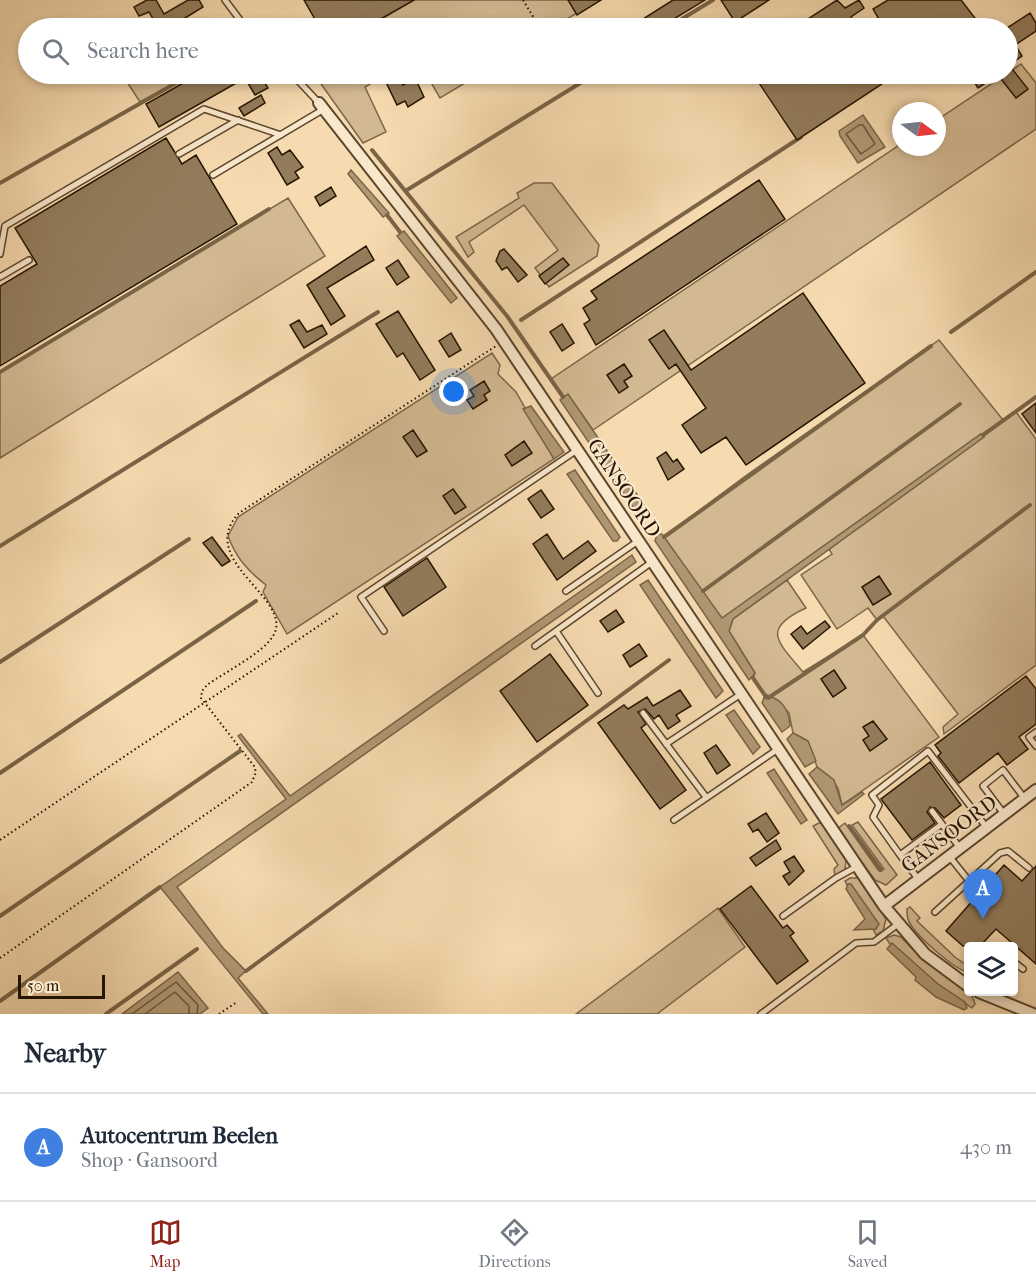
<!DOCTYPE html>
<meta charset="utf-8">
<style>
:root{--surface:#fff;--page:#f2f2f3;--text:#1f2937;--muted:#747a83;--line:#e0e1e3;--accent:#8f2418}
body{margin:0;font-family:"IM FELL French Canon",serif;background:var(--page);color:var(--text)}
.controls{position:absolute;right:18px;bottom:18px;display:grid;overflow:hidden;border-radius:6px;box-shadow:0 3px 9px #0003}
.controls button{width:54px;height:54px;display:grid;place-items:center;padding:0;border:0;border-bottom:2px solid var(--line);background:var(--surface);color:var(--text);font:30px sans-serif}
.compass{position:absolute;left:892px;top:102px;width:54px;height:54px;border-radius:50%;background:var(--surface);box-shadow:0 3px 9px #0003;rotate:105deg}
.scale{position:absolute;left:18px;bottom:15px;width:87px;box-sizing:border-box;padding-left:6px;border:3px solid #261501;border-top:0;font-size:16px;line-height:21px;white-space:nowrap;color:#261501;-webkit-text-stroke:4px #fae8cc;paint-order:stroke}
.you{position:absolute;left:454px;top:392px;width:21px;height:21px;margin:-15px;border:4px solid #fff;border-radius:50%;background:#1a73e8;box-shadow:0 0 0 9px #1a73e833}
.badge{display:grid;place-items:center;width:39px;height:39px;border-radius:50%;background:var(--accent);color:#fff;font-size:20px;font-weight:700}
.pin{position:absolute;translate:-50% -50px;filter:drop-shadow(0 2px 3px #0008)}
.pin::after{content:'';position:absolute;top:32px;width:21px;height:18px;background:inherit;clip-path:polygon(0 0,100% 0,50% 100%)}
.list{margin:0;padding:0;list-style:none}
h2{display:flex;justify-content:space-between;align-items:center;height:78px;margin:0;padding:0 24px;font-size:26px}
h2 small{font-size:20px;font-weight:400;color:var(--muted)}
.list li{display:grid;grid-template-columns:39px 1fr auto;gap:18px;align-items:center;box-sizing:border-box;height:108px;padding:0 24px;border-top:2px solid var(--line)}
.list b{display:block;font-size:22px;white-space:nowrap}
.list p{margin:0;font-size:20px;white-space:nowrap;color:var(--muted)}
.list em{font-size:20px;font-style:normal;color:var(--muted)}
.icon{flex:none;width:33px;height:33px;fill:none;stroke:currentColor;stroke-width:2;stroke-linecap:round;stroke-linejoin:round}
.map{position:relative;flex:none;width:1036px;height:1014px;overflow:hidden}
.search{position:absolute;background:var(--surface);box-shadow:0 3px 9px #0003;left:18px;right:18px;top:18px;height:66px;display:flex;align-items:center;gap:15px;box-sizing:border-box;padding:0 21px;border-radius:33px;color:var(--muted);font-size:22px}
.sheet{height:186px;background:var(--surface)}
nav{display:flex;justify-content:space-around;align-items:center;box-sizing:border-box;height:84px;border-top:2px solid var(--line);background:var(--surface);font-size:16px;color:var(--muted)}
nav a{display:grid;justify-items:center;gap:3px}
nav .on{color:var(--accent)}
.map>svg:first-child{display:block}
</style>
<div class="map">
<svg width="1036" height="1014" viewBox="0 0 1036 1014">
<rect width="100%" height="100%" fill="#f7dbb0"/>
<filter id="stains"><feTurbulence type="fractalNoise" baseFrequency=".00333" numOctaves="4"/><feColorMatrix values="0 0 0 0 .2 0 0 0 0 .09 0 0 0 0 .02 0 0 0 .5 -.17"/></filter>
<radialGradient id="worn" r=".72"><stop offset=".6" stop-color="#630" stop-opacity="0"/><stop offset="1" stop-color="#630" stop-opacity=".3"/></radialGradient>
<path fill="#d3b992" stroke="#7c674a" stroke-width="1.5" d="M414 0H570L577 13 552 28H366Z
M1021 64 1036 83V129L593 430 568 395 563 397 551 379 901 144V147H937V120Z
M137 74H191L140 102 127 82Z
M314 74H387L365 87 386 132 363 143Z
M426 74H480L440 98Z
M534 183H552L599 245 597 256 549 287 535 268 558 250 524 205 469 242 474 252 468 257 456 237 519 198 517 193Z
M288 198 325 256 0 458V372Z
M939 340 1003 420 1016 412 1036 439V665L944 734 943 727 958 714 883 616 877 620 868 608 837 629 801 575 832 554 829 549 984 437 981 434 721 619 664 537 744 477Z
M492 353 500 365 498 374 516 392 554 459 287 634 263 592 266 585C248 571 236 558 228 536L238 517Z
M787 580 806 608C760 629 778 642 803 672L863 635 939 737 842 805 838 788 829 776 817 767 808 741 793 733 789 713 778 700 765 694 753 678 755 673 729 631 733 619Z
M821 822 846 860 845 870 835 876 834 869 838 865 813 826Z
M858 822 897 875 886 885 875 880 837 829 845 823 879 871 884 869 852 825Z
M850 878H859L886 919 883 931 876 935 873 929H876L851 885H847L845 881Z
M910 907 920 918 917 921 956 958 968 966V972C955 970 912 933 908 919 907 916 907 912 907 909Z
M718 908 745 947 657 1014H576Z
M894 935 901 937 924 961 972 996 975 1004 972 1008 938 984 890 944 886 938Z"/>
<path fill="#b09874" stroke="#796446" stroke-width="1.5" d="M863 115 885 147 858 163 840 136 839 131Z
M351 170 389 213 383 217 348 174Z
M404 231 457 298 451 303 397 236Z
M568 394 649 512 646 517 640 518 560 400Z
M531 406 564 452 554 459 523 409Z
M981 434 984 437 733 619 729 631 755 673 749 680 655 541 657 535 662 534 722 618Z
M575 470 620 537 617 541H613L567 474Z
M632 555 636 562 177 887 223 948 246 971 238 978 268 1014H263L160 887 286 799 238 736 241 734 290 796Z
M648 580 723 691 716 698 640 585Z
M765 695C782 699 789 709 790 726L782 732 762 703Z
M734 710 760 747 753 754 726 715Z
M793 733 808 741 816 761 805 767 787 739Z
M817 767 834 780 842 805 862 792 864 794 838 814 809 774Z
M774 769 807 820 801 824 767 773Z
M848 884H851L879 924 876 929 854 930 865 919 846 889Z
M892 943 938 984 965 1002 967 1008 964 1010 936 997 915 980 916 977 887 949Z
M178 972 208 1008 200 1014H122Z"/>
<g fill="none" stroke-linecap="round" stroke-linejoin="round">
<path stroke="#6b563a" stroke-width="1.5" d="M859 125H863L875 144 861 154 846 134Z
M132 1014 176 982 198 1005 197 1014
M145 1014 175 992 189 1006V1014"/>
<path stroke="#796446" stroke-width="4" d="M667 28 713 0
M372 150 507 316 563 397
M0 183 192 74
M407 190 595 74
M387 215 400 232
M521 320 801 137
M951 332 1036 272
M0 372 269 209
M983 435 1036 397
M664 537 931 346
M0 546 378 312
M703 591 960 404
M0 662 189 539
M753 678 766 697
M768 698 863 635 877 620 1030 505
M0 773 256 601
M849 826 881 870
M0 916 240 751
M246 971 669 660
M0 1001 160 887
M106 1014 197 949"/>
</g>
<path fill="#937c5c" stroke="#261501" stroke-width="1.5" d="M147 0H156L164 14 188 0H199L203 7 185 18 190 28H174L169 21 158 28 149 12 139 16 134 7Z
M304 0H414L365 28H320Z
M568 0H601L577 15Z
M673 0H705L659 28H650L643 19Z
M721 0H769L735 22Z
M837 0 845 8 859 0 864 8 851 17 859 28H794Z
M888 0H961L975 18 966 25 962 20 952 28H898L893 22 884 28 873 9Z
M1030 13 1036 23V31L1015 45 1007 28Z
M1017 48 1022 56 1009 65 1028 89 1016 98 998 75 978 88 969 74H1008V54Z
M199 74H259L268 88 255 95 245 78 159 127 146 104Z
M392 74H395L403 85 415 78 424 97 408 107 405 101 397 105 384 78Z
M753 74H897L797 140Z
M261 95 265 103 244 116 239 108Z
M166 138 182 164 196 155 237 224 0 366V286L37 264 15 228Z
M277 147 282 155 290 150 303 167 295 172 299 178 287 185 268 153Z
M759 180 785 219 596 345 584 324 590 320 583 308 597 299 591 291Z
M331 187 336 196 320 206 315 197Z
M366 246 374 260 327 288 345 316 331 325 307 285Z
M504 249 527 275 518 282 507 267 502 270 496 261 500 251Z
M563 258 569 265 545 284 539 276Z
M398 260 409 277 397 285 386 268Z
M803 293 865 383 746 465 726 437 701 453 682 425 706 408 676 364 669 369 649 340 664 330 691 370Z
M398 311 435 370 420 380 403 353 397 357 376 324Z
M299 320 307 332 322 325 327 334 304 348 290 325Z
M562 324 574 343 562 351 550 332Z
M451 333 461 350 449 357 439 341Z
M624 364 632 376 624 381 628 387 619 393 607 375Z
M484 381 490 391 484 395 487 400 473 409 467 400 474 396 470 390Z
M1036 403V433L1022 414Z
M413 430 427 451 417 457 403 437Z
M524 441 532 453 512 466 505 455Z
M666 452 673 462 677 459 684 469 668 480 657 458Z
M453 489 466 507 455 514 443 496Z
M541 490 554 509 541 518 528 499Z
M547 534 563 559 588 541 596 551 557 580 533 544Z
M212 537 230 561 222 566 203 543Z
M427 558 446 587 403 616 384 587Z
M879 576 891 594 873 605 862 587Z
M616 610 624 622 608 632 600 621Z
M825 621 830 627 803 649 791 634 801 626 807 634Z
M639 644 647 656 630 667 623 655Z
M550 654 588 705 537 742 500 691Z
M834 670 846 688 833 697 821 679Z
M1026 676 1036 689V724L1019 737 1028 749 1007 765 998 753 959 783 938 756 941 753 935 745Z
M680 690 691 706 676 715 680 721 668 729 659 715 654 719 645 709 638 712 646 724 641 728 686 790 660 809 598 723 624 705 628 709 647 697 653 706Z
M873 721 887 739 870 751 863 740 869 736 863 727Z
M716 745 730 765 717 774 704 753Z
M930 762 961 805 944 818 935 808 930 807 927 812 935 823 912 840 881 799Z
M766 813 779 833 767 842 758 829 753 832 748 824Z
M776 840 781 849 756 866 750 858Z
M794 856 804 871 789 885 783 876 790 872 784 862Z
M1004 865 1022 881 1036 866V964L996 929 980 946H963L946 931Z
M751 886 783 928 787 925 794 933 790 936 808 961 777 984 720 909Z"/>
<g fill="none" stroke-linecap="round" stroke-linejoin="round">
<defs>
<path id="service" d="M225 0 246 28
M292 74 319 103
M179 154 238 120
M213 175 324 109
M0 254 5 226 204 109 281 135
M0 277 29 260
M566 591 638 541
M384 631 361 597 577 450
M556 631 598 693
M535 646 652 562
M643 713 706 797
M1036 732 1029 737 1036 746
M666 744 741 694
M932 811 960 848
M1004 814 983 786 1003 770 1025 799
M674 820 778 749
M900 855 873 817 879 805 872 795 928 751 987 828
M949 856 969 881
M919 880 900 855 942 824
M935 912 1000 853 1008 851 1029 868
M783 916 836 878 858 866
M1014 962 1023 969
M761 1014 856 943 874 942 898 924"/>
<path id="minor" d="M319 103 496 329 884 906 925 954 968 986
M884 906 1036 790
M979 992 1033 1014"/>
</defs>
<use href="#service" stroke="#5a462d" stroke-width="8"/>
<use href="#minor" stroke="#5a462d" stroke-width="14"/>
<path stroke="#261501" stroke-width="2" stroke-dasharray="1.5 3" stroke-linecap="butt" d="M523 0 540 28
M0 840 338 613
M0 958 252 782 256 772 254 766 201 698 202 691 207 685C225 672 263 653 273 636 296 599 194 561 239 513L496 346
M219 1014 237 1002"/>
<use href="#service" stroke="#fae8cc" stroke-width="5"/>
<use href="#minor" stroke="#fae8cc" stroke-width="10"/>
</g>
<g text-anchor="middle" dominant-baseline="central" stroke-width="4.5" stroke-linejoin="round" paint-order="stroke">
<g font-size="20" fill="#261501" stroke="#fae8cc">
<text transform="translate(624 488) rotate(56)">GANSOORD</text>
<text transform="translate(949 834) rotate(-37)">GANSOORD</text>
</g>
</g>
<rect width="100%" height="100%" filter="url(#stains)"/>
<rect width="100%" height="100%" fill="url(#worn)"/>
</svg>
<div class="controls">
<button><svg class="icon" aria-label="layers" viewBox="0 0 24 24"><path d="M12 4l9 5-9 5-9-5zM3 14l9 5 9-5"/></svg></button>
</div>
<svg class="compass" viewBox="-18 -18 36 36"><path d="M0-13l5 13h-10z" fill="#e53935"/><path d="M0 13l5-13h-10z" fill="#747a83"/></svg>
<div class="scale">50 m</div>
<div class="you"></div>
<div class="pin badge" style="left:983px;top:919px;background:#3f7fe0">A</div>
<div class="search"><svg class="icon" aria-label="search" viewBox="0 0 24 24"><circle cx="10" cy="10" r="6"/><path d="M15 15l6 6"/></svg>Search here</div>
</div>
<section class="sheet">
<h2>Nearby<small></small></h2>
<ul class="list">
<li><span class="badge" style="background:#3f7fe0">A</span><div><b>Autocentrum Beelen</b><p>Shop · Gansoord</p></div><em>430 m</em></li>
</ul>
</section>
<nav>
<a class="on"><svg class="icon" aria-label="map" viewBox="0 0 24 24"><path d="M3 6l6-2 6 2 6-2v14l-6 2-6-2-6 2zM9 4v14M15 6v14"/></svg>Map</a>
<a><svg class="icon" aria-label="directions" viewBox="0 0 24 24"><path d="M12 3l9 9-9 9-9-9zM9 14v-3h6M13 9l2 2-2 2"/></svg>Directions</a>
<a><svg class="icon" aria-label="saved" viewBox="0 0 24 24"><path d="M7 4h10v16l-5-4-5 4z"/></svg>Saved</a>
</nav>
